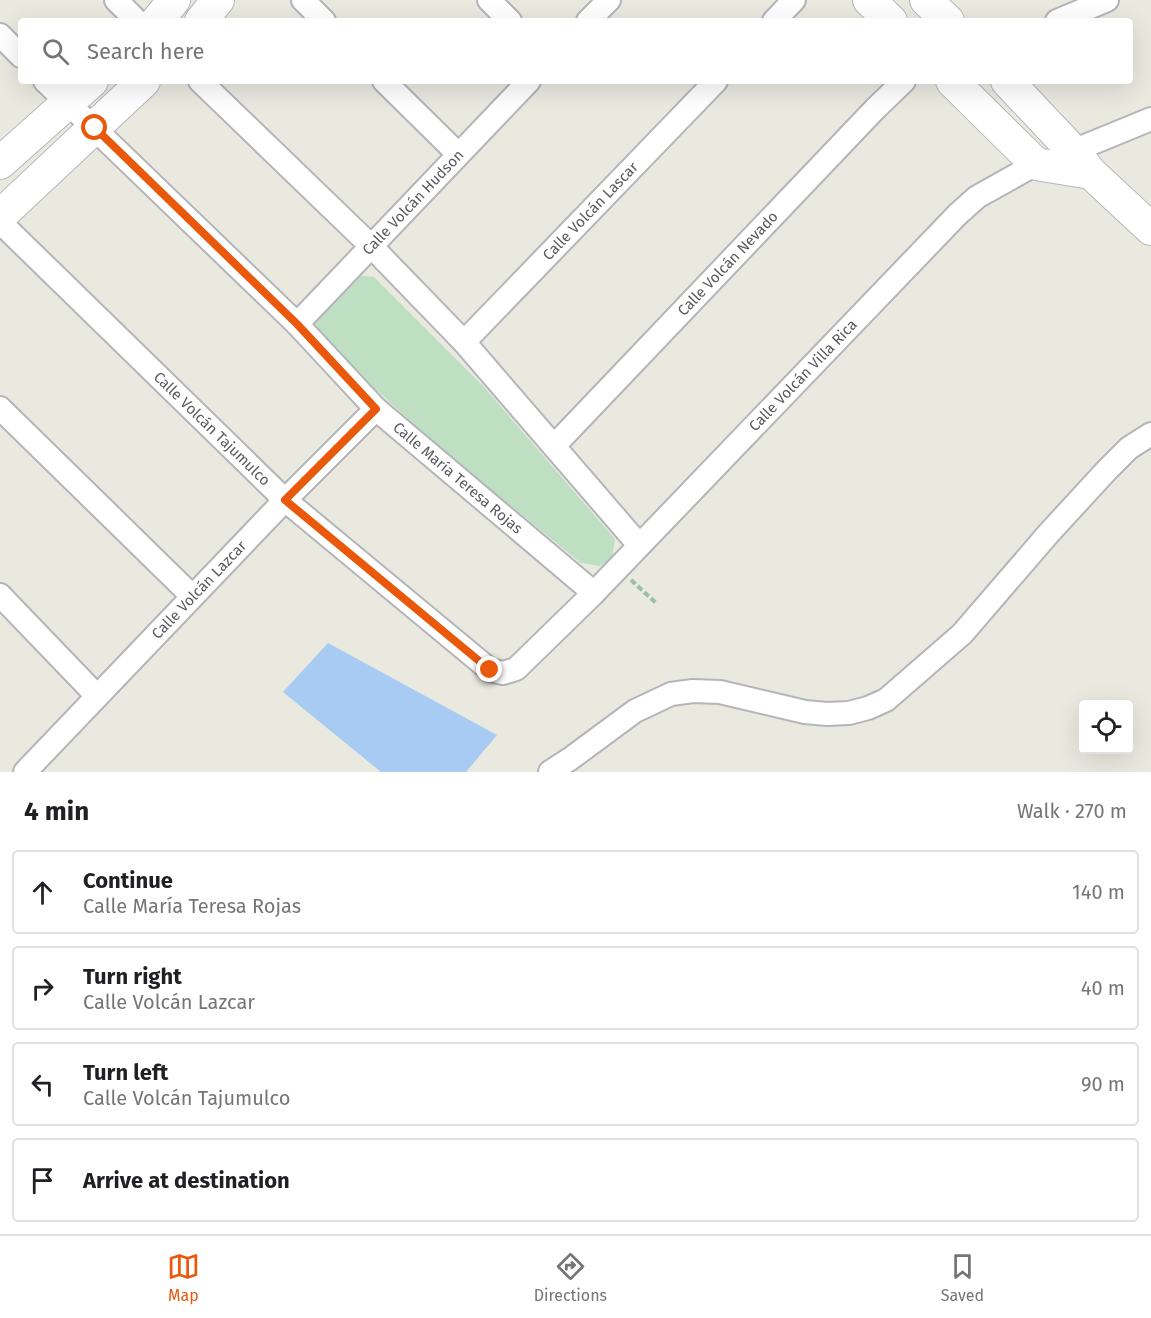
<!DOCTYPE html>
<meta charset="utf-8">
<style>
:root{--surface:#fff;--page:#f6f6f6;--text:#202124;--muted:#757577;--line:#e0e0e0;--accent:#ea580c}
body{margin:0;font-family:"Fira Sans",sans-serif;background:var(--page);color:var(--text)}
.controls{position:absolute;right:18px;bottom:18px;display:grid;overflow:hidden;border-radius:6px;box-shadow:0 6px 24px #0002}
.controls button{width:54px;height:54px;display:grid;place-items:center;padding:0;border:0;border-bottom:2px solid var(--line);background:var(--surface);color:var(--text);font:30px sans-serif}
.stop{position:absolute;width:18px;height:18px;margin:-14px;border:4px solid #ea580c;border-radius:50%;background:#fff}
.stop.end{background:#ea580c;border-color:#fff;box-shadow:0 2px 6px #0008}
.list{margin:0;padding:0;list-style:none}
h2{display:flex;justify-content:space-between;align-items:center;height:78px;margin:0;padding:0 24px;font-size:26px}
h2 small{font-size:20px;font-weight:400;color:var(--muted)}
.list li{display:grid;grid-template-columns:39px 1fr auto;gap:18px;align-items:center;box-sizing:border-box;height:84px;margin:0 12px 12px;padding:0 12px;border:2px solid var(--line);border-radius:6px}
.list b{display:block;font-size:22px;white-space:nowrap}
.list p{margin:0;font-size:20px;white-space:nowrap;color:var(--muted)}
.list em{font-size:20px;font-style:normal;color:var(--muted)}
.icon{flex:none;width:33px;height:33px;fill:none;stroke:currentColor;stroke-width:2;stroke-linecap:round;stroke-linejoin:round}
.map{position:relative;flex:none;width:1151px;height:772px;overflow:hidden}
.search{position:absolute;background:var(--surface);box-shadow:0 6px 24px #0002;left:18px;right:18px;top:18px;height:66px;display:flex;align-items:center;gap:15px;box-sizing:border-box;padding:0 21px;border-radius:6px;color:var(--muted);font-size:22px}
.sheet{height:462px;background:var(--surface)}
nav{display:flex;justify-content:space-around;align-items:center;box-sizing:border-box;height:84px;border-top:2px solid var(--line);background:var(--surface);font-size:16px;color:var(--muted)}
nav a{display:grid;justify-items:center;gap:3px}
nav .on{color:var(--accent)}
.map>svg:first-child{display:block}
</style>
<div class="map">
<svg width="1151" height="772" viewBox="0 0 1151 772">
<rect width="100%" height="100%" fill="#eae9e0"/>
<path fill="#bfdfc2" d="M356 275 374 277 483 386 615 539 612 558 600 566 581 563 441 449 317 336 316 323Z"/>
<path fill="#a7cbf3" d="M328 643 497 735 466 772H381L283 692Z"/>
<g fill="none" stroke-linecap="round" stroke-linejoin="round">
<defs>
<g id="street">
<path d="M116 0 137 21"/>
<path d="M303 0 324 21"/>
<path d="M489 0 510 21"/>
<path d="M588 21 609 0"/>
<path d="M774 21 794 0"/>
<path d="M1057 21 1107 0"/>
<path d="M0 35 21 56"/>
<path id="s1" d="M45 81 297 324 376 409 594 593"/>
<path d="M200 81 371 246 464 342 639 545"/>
<path d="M384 81 458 154"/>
<path d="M1073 151 1151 119"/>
<path id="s2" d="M0 222 285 500 490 670 503 673 516 669 594 593 957 215 977 197 1036 164"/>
<path id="s3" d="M297 324 529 81"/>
<path id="s4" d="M464 342 716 81"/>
<path d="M0 408 192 596"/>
<path id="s5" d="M554 446 875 109 904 81"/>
<path d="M0 595 97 696"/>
<path id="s6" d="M25 772 285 500 376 409"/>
<path d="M550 772 570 759 635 711 671 694 693 691 720 692 805 712 827 714 849 713 868 708 886 700 962 634 1049 533 1107 470 1129 448 1151 434"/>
</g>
<path id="secondary" d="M869 0 891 21
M926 0 948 21
M157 21 174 0
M201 21 218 0
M952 81 1036 164 1091 173
M1007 81 1073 151 1091 173 1151 229
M0 163 92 81
M0 216 144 81"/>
</defs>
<use href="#street" stroke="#b3b5b9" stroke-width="26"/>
<use href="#secondary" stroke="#b4b6bb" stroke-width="34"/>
<path stroke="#9abfa7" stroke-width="4" stroke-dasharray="6 3" stroke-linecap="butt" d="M631 580 656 603"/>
<use href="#street" stroke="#fff" stroke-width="22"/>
<use href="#secondary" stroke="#fff" stroke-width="32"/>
</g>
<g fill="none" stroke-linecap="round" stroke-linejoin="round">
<path stroke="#ea580c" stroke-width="8" d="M95 128 297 324 376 409 285 500 490 670"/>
</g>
<g text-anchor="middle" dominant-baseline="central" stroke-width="5" stroke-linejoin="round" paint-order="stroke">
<g font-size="15" fill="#595b5f" stroke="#fff">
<text stroke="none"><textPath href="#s3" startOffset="168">Calle Volcán Hudson</textPath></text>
<text stroke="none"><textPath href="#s4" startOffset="182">Calle Volcán Lascar</textPath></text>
<text stroke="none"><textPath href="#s5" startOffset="252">Calle Volcán Nevado</textPath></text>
<text stroke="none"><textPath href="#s2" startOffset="1102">Calle Volcán Villa Rica</textPath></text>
<text stroke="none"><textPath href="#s2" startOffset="296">Calle Volcán Tajumulco</textPath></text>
<text stroke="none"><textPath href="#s1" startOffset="573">Calle María Teresa Rojas</textPath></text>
<text stroke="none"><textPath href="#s6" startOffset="252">Calle Volcán Lazcar</textPath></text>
</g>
</g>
</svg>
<div class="controls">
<button><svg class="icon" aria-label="locate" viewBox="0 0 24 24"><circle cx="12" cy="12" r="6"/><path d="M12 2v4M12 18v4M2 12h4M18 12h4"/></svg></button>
</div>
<div class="stop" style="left:95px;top:128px"></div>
<div class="stop end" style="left:490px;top:670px"></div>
<div class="search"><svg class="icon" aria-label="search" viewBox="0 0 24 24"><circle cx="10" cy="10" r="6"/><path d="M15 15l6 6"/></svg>Search here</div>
</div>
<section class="sheet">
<h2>4 min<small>Walk · 270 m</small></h2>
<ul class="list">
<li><svg class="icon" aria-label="ahead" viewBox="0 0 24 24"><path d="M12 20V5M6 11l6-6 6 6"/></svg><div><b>Continue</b><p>Calle María Teresa Rojas</p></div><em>140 m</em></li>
<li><svg class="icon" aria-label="right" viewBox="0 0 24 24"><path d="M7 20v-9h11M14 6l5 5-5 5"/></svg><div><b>Turn right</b><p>Calle Volcán Lazcar</p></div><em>40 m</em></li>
<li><svg class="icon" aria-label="left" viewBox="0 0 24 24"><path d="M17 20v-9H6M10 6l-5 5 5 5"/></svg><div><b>Turn left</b><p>Calle Volcán Tajumulco</p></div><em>90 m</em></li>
<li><svg class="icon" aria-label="arrive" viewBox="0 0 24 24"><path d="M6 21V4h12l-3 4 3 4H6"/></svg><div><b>Arrive at destination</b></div></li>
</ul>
</section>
<nav>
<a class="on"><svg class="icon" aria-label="map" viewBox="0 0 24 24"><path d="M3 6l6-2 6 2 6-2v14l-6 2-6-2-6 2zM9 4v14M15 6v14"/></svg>Map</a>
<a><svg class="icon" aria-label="directions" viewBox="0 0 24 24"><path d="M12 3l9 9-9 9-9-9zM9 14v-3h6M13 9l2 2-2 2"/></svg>Directions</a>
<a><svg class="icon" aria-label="saved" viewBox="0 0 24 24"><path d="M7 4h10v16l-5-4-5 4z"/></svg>Saved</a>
</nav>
